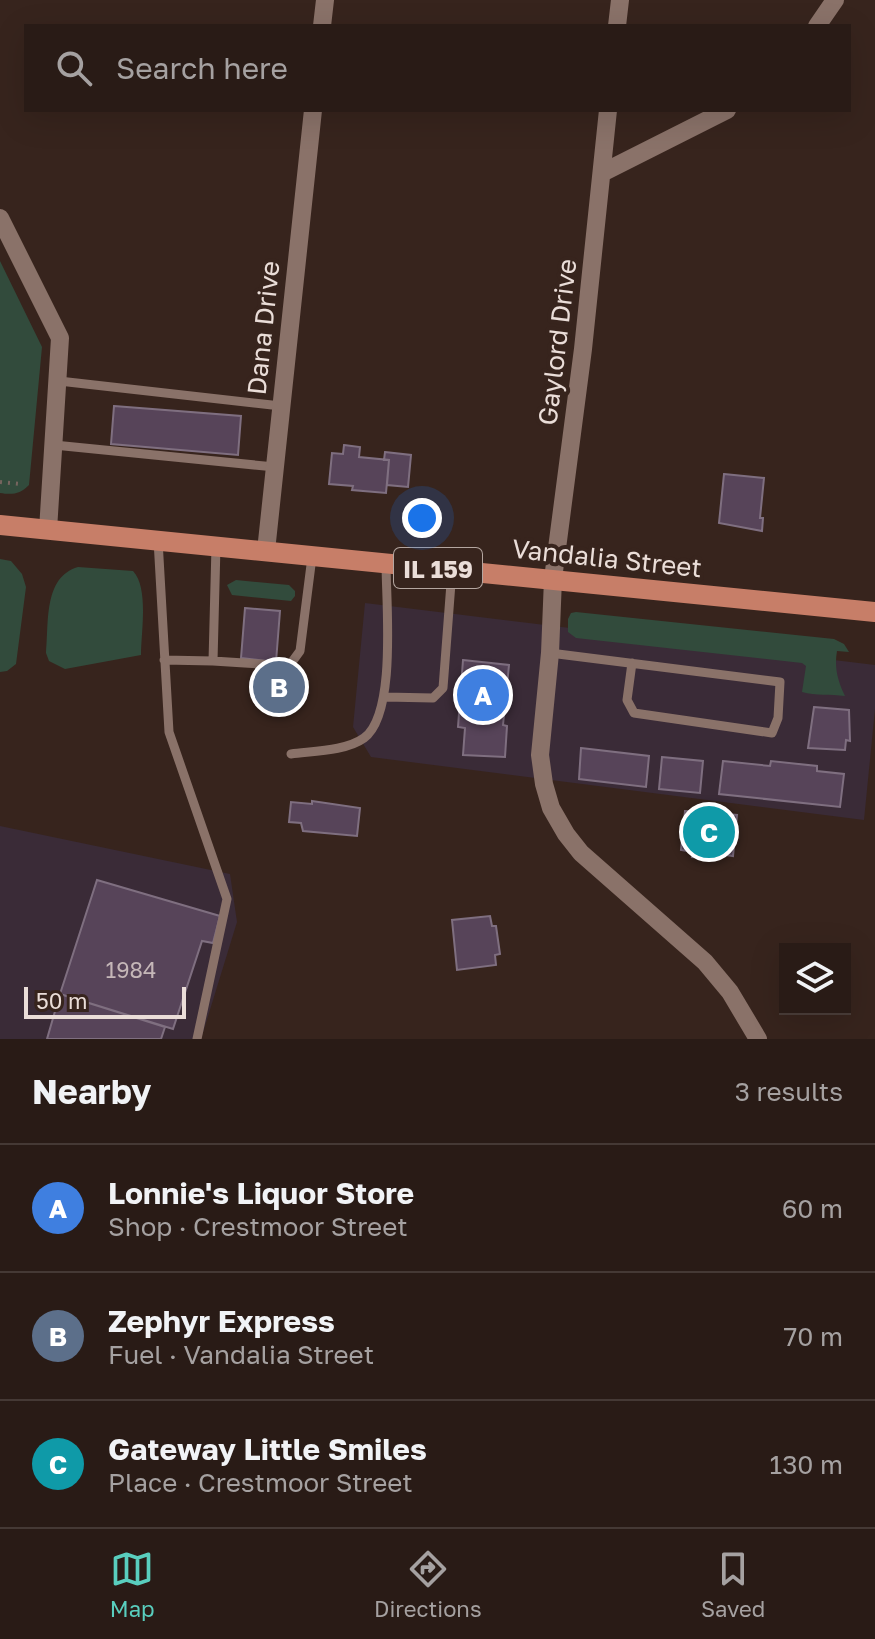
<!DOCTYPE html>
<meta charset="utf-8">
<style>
:root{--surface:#291b16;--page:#31241f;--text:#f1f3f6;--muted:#a5a1a1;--line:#453935;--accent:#59cebe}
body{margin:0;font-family:"Golos Text",sans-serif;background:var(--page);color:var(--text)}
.controls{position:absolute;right:24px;bottom:24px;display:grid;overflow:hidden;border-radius:0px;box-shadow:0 8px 32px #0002}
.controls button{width:72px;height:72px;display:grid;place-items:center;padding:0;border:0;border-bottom:2px solid var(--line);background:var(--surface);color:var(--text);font:40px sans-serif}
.scale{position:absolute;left:24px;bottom:20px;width:162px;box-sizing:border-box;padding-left:8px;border:4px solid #eaddd8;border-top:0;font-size:22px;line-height:28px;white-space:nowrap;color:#eaddd8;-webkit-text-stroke:6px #37241d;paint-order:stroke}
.you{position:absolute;left:422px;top:518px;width:28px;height:28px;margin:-20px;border:6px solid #fff;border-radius:50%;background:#1a73e8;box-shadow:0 0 0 12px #1a73e833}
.badge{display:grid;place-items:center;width:52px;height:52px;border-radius:50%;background:var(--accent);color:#fff;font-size:26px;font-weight:700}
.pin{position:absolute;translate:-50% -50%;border:4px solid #fff;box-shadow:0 2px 8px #0006}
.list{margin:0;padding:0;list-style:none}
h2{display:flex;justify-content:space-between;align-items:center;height:104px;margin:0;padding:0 32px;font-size:34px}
h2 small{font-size:26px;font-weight:400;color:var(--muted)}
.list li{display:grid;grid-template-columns:52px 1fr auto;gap:24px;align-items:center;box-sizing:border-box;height:128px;padding:0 32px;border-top:2px solid var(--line)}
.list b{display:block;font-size:30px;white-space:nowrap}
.list p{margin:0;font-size:26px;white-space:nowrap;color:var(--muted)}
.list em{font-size:26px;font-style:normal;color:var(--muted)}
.icon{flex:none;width:44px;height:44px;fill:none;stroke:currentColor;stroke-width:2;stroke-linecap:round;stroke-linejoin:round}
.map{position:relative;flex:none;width:875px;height:1039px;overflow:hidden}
.search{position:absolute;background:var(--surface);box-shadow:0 8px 32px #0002;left:24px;right:24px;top:24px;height:88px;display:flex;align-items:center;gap:20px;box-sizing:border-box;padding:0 28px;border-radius:0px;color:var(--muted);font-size:30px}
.sheet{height:488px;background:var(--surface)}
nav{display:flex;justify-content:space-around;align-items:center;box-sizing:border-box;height:112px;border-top:2px solid var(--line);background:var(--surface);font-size:22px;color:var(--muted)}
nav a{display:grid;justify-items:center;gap:4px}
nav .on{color:var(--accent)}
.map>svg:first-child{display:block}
</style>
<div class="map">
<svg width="875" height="1039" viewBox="0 0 875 1039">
<rect width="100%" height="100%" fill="#37241d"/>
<path fill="#3a2b37" d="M365 603 875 665V709L864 820 371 757 353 727Z
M0 826 230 874 237 922 201 1039H0Z"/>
<path fill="#324b3c" d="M0 261 42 347 29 485C20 494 13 495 0 493Z
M0 559 11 561 22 574 26 587 16 664 7 671 0 672Z
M78 567 133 571C149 588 141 632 141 655L65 669 49 661 46 653C49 624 43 577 78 567Z
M236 580 289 585 295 591V596L291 601 232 595 227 585Z
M576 612 834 639 844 644 849 652 837 651C834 668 838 681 845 696 830 694 816 696 802 692L806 666 802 663 576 638 568 632V619L571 613Z"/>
<path fill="#574459" stroke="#7f6f80" stroke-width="2" d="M114 406 241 416 238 455 111 444Z
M344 445 360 447 359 457 389 460 386 493 352 490 353 486 329 484 332 453 343 454Z
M385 452 411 455 408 487 387 485 389 460H384Z
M724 474 764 478 760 518H763L762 531 719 523Z
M245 608 280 611 276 662 241 658Z
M463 660 509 665 503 725 507 726 505 757 463 755 465 728 458 727Z
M814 707 849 710 850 741 846 740 845 750 808 748Z
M581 748 649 756 646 787 579 779Z
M662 757 703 761 700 793 659 789Z
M723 761 770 766 771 761 817 766V771L844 774 840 807 719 794Z
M312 801 360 808 357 836 303 831 301 823 289 822 291 802 312 804Z
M685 811 737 815 733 856 719 854V859L692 857 693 852 681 850Z
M97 880 220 916 213 943 202 941 173 1029 60 994Z
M490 916 492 926H496L500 954 495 955 496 965 457 970 452 920Z
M60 994 165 1027 161 1039H47Z"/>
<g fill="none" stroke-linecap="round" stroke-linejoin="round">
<path stroke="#76655f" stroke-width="4" stroke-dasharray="2 6" stroke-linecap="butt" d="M0 482 20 484"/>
<path stroke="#8a7269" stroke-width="9" d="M59 381 281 406
M54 445 275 467
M158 540 169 732 227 899 197 1039
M216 546 213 661 289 666 300 651 312 557
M550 653 780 682 778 718 772 733 634 713 627 700 632 663
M164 660 213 661
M385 697 433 698 443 688 452 570
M291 754C313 751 346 751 364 738 397 714 386 603 386 563"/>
<path stroke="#8a7269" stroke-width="18" d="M322 26 325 0
M617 26 620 0
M817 26 835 0
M608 110 583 349 553 579 550 653 540 755 544 784 551 808 566 834 581 853 705 962 730 992 758 1039
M602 173 727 110
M0 218 60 338 48 530
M266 551 313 110"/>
<path stroke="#c77e68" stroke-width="20" d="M0 525 875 612"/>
</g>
<g text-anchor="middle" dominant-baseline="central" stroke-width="8" stroke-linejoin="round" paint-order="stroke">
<g font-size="22" fill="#c5b7b8">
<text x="131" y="969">1984</text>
</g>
<rect fill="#37241d" stroke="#b4a6a0" stroke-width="2" x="394" y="548" width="88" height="40" rx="6"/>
<g font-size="24" font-weight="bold" fill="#eaddd8">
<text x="438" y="568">IL 159</text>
</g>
<g font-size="26" fill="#eaddd8" stroke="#37241d">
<text transform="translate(263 328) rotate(-84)">Dana Drive</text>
<text transform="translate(557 342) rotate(-83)">Gaylord Drive</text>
<text transform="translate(607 558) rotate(6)">Vandalia Street</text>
</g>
</g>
</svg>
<div class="controls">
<button><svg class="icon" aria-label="layers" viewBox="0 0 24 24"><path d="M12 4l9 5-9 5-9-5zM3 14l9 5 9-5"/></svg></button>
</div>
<div class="scale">50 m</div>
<div class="you"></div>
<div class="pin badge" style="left:483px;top:695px;background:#3f7fe0">A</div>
<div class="pin badge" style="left:279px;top:687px;background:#5c6f8a">B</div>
<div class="pin badge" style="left:709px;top:832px;background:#0f9aa8">C</div>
<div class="search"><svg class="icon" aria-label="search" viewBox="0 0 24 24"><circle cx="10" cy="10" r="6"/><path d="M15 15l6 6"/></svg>Search here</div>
</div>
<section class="sheet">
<h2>Nearby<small>3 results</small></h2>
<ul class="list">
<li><span class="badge" style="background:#3f7fe0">A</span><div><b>Lonnie's Liquor Store</b><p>Shop · Crestmoor Street</p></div><em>60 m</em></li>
<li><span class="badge" style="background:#5c6f8a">B</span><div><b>Zephyr Express</b><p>Fuel · Vandalia Street</p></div><em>70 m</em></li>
<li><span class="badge" style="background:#0f9aa8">C</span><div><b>Gateway Little Smiles</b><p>Place · Crestmoor Street</p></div><em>130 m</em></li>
</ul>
</section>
<nav>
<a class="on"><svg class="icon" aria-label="map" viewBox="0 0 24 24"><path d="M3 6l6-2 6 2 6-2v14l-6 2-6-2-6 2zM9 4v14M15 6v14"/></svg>Map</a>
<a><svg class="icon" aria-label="directions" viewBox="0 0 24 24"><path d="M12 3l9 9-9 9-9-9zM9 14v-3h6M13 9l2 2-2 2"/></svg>Directions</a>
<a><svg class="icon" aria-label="saved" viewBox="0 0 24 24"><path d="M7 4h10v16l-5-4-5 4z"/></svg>Saved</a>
</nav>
